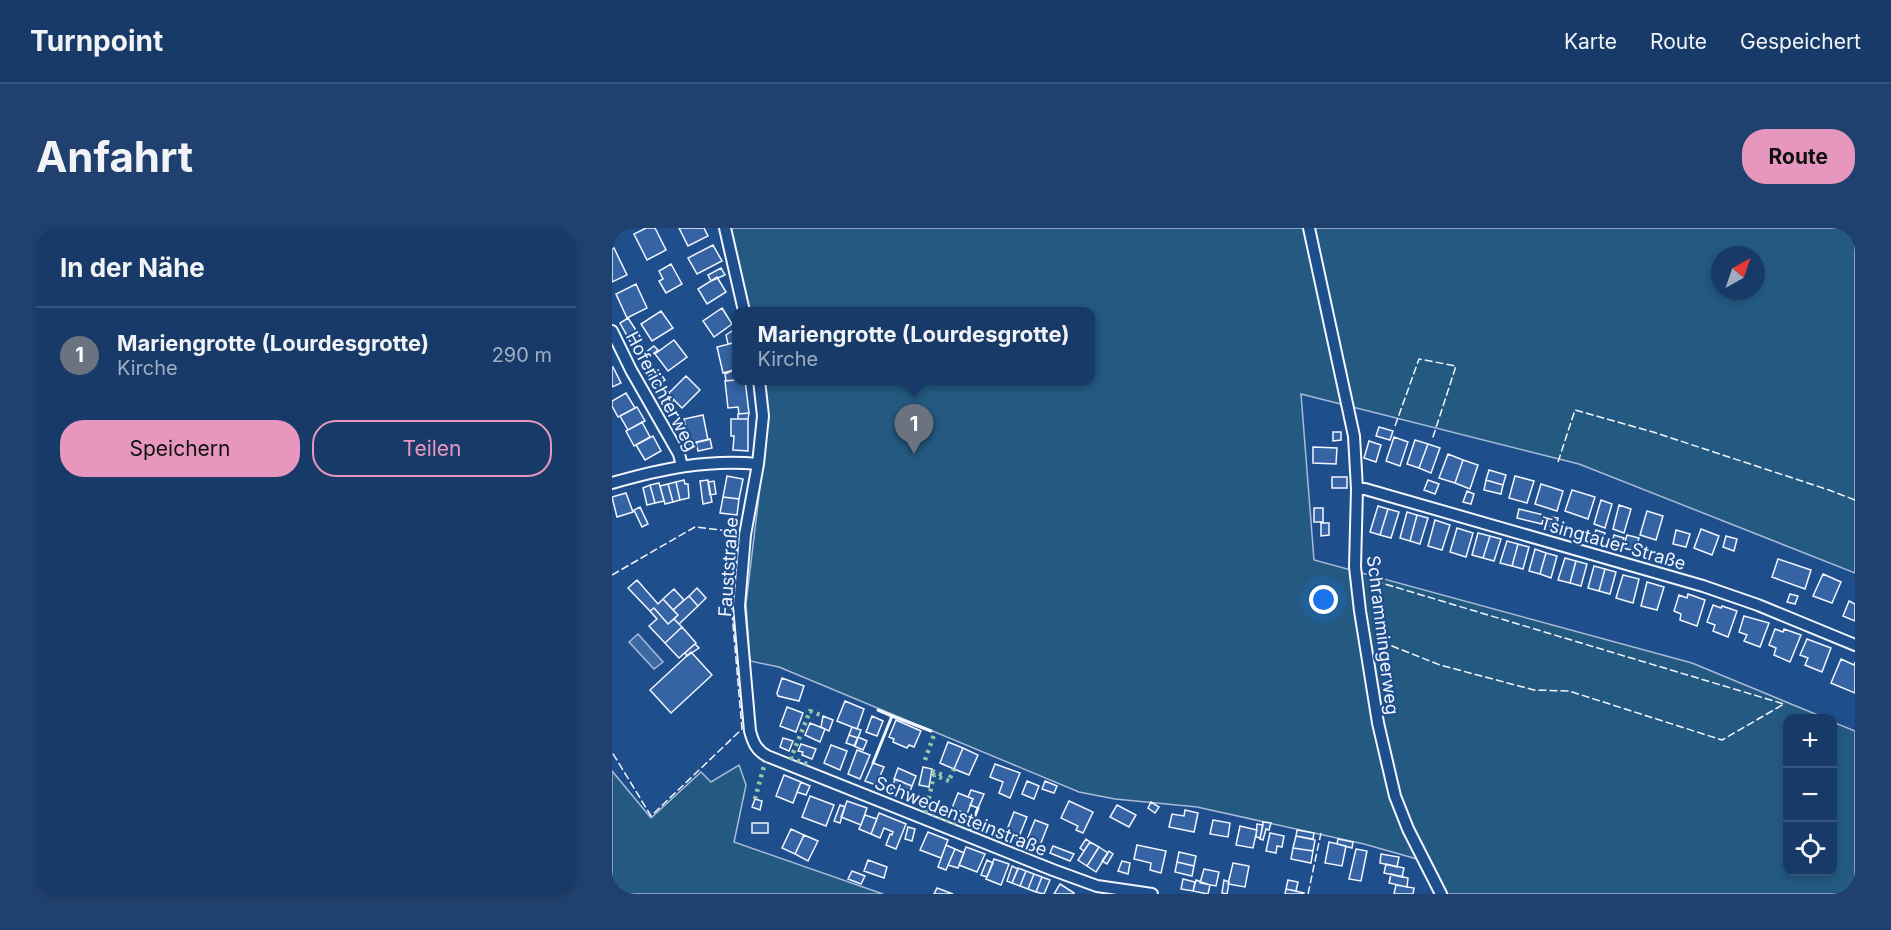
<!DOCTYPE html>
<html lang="de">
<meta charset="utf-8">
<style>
:root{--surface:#173a69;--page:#20416f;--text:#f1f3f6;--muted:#9eadc0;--line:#36547d;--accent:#e797bd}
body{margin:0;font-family:Inter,sans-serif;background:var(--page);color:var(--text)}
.controls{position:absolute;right:18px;bottom:18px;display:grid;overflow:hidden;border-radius:12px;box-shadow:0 3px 9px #0003}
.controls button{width:54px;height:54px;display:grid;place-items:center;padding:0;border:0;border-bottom:2px solid var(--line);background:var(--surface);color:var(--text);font:30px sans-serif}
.compass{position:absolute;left:1099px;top:18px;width:54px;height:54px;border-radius:50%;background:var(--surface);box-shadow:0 3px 9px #0003;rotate:40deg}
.you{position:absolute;left:712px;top:372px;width:21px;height:21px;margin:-15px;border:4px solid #fff;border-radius:50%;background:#1a73e8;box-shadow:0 0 0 9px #1a73e833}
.badge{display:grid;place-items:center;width:39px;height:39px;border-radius:50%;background:var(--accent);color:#fff;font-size:20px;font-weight:700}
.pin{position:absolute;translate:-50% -50px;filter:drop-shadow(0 2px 3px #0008)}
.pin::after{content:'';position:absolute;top:32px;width:21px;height:18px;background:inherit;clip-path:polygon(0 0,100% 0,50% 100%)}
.popup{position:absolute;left:120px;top:79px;width:363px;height:78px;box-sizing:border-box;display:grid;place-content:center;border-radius:12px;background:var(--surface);filter:drop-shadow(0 2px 4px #0005);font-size:20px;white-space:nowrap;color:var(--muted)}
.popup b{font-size:22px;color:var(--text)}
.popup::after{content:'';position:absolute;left:50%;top:100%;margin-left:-12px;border:12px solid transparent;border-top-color:var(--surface)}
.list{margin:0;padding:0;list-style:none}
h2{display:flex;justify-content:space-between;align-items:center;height:78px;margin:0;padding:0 24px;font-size:26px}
h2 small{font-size:20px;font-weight:400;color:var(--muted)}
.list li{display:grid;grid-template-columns:39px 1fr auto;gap:18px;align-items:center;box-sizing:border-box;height:96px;padding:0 24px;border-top:2px solid var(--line)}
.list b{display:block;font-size:22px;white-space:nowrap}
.list p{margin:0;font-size:20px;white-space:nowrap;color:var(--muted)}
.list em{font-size:20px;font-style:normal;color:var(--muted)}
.actions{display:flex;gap:12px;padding:18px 24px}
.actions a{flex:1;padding:14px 0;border:2px solid var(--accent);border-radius:24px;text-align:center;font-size:21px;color:var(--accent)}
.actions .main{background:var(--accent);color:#111}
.icon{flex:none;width:33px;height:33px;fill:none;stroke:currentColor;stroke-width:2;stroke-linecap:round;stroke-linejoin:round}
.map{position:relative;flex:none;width:1243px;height:666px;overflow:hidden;border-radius:24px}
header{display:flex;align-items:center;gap:36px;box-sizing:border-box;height:84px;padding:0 30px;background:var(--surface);border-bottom:2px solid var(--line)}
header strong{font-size:28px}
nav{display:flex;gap:33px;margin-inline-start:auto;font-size:21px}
.intro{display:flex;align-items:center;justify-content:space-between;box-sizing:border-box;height:144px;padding:0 36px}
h1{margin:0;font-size:42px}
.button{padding:15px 27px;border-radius:24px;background:var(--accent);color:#111;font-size:21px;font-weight:700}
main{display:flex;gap:36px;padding:0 36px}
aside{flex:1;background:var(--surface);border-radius:24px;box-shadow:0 3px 9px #0003}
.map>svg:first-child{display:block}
</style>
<header>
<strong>Turnpoint</strong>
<nav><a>Karte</a><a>Route</a><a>Gespeichert</a></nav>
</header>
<div class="intro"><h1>Anfahrt</h1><a class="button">Route</a></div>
<main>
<aside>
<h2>In der Nähe<small></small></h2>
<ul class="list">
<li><span class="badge" style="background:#6b7280">1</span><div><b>Mariengrotte (Lourdesgrotte)</b><p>Kirche</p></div><em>290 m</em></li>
</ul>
<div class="actions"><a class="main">Speichern</a><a>Teilen</a></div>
</aside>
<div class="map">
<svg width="1243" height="666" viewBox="0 0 1243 666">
<rect width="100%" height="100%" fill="#1f4e8c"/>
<path fill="#245a82" stroke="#a8bbd7" stroke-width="1.5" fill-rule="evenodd" d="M118 0H1243V345L967 236 689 166 702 332 1080 435 1213 490H1176V644H1220L1221 494 1243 503V666H835L819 635 752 616 585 579 503 571 467 564 167 439 138 433 134 376 154 209 151 153 479 152V83H137ZM1108 27H1144V63H1108Z
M127 537 134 557 122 614 271 666H0V543L39 590 89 544 99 554Z"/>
<path fill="#3b69a3" stroke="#a8bbd7" stroke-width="1.5" d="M26 406 51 434 42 441 17 414Z"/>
<path fill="#3563a3" stroke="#f2f6ff" stroke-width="1.5" d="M34 0H43L54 22 35 32 22 6Z
M67 0H92L96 8 76 18Z
M101 17 110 33 85 46 76 30Z
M2 20 15 47 0 54V21Z
M59 36 70 56 54 65 47 53 51 51 47 43Z
M109 40 113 47 99 53 96 47Z
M105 49 114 64 95 76 86 61Z
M24 56 35 80 15 90 4 66Z
M110 80 120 96 102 109 91 93Z
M49 83 61 100 40 113 29 96Z
M16 90 29 110 19 115 8 95Z
M123 101 125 114 116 116 114 107Z
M62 112 75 129 56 143 43 126Z
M125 114V141L111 145 105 119Z
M42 118 46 122 36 130 33 125Z
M1 139 9 155 0 159V140Z
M46 142 53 152 44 158 37 148Z
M122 142 123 152 114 153 113 146Z
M74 148 88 162 70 180 56 166Z
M123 152H133L137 185 127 186 126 179 116 180 113 153Z
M49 154 62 172 55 179 41 160Z
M14 165 23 180 6 189 0 178V173Z
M25 179 33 193 16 202 8 188Z
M137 185 136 191H126V186Z
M91 187 96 212 77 216 72 191Z
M119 191H136V223L121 222 122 208H119Z
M30 194 38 209 22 218 14 203Z
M767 199 781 203 778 212 764 208Z
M721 204H729V212L721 213Z
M41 208 49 223 33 232 24 217Z
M782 209 796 214 788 238 774 233Z
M98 211 100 220 86 223 84 214Z
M803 212 816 216 807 240 795 236Z
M757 213 769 217 764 234 752 230Z
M816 216 828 220 819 245 807 240Z
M701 219 725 220 724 236 701 235Z
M836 226 851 232 843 255 827 250Z
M851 232 866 237 858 261 843 255Z
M877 242 894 247 891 257 874 252Z
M115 248 131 251 127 271 111 269Z
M903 248 922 253 915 275 897 270Z
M720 249H735V260H720Z
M72 252 73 256H76L77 270 68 272 64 254Z
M96 252 100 274 91 276 88 253Z
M816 252 827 256 823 266 812 262Z
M874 252 891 257 889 266 872 262Z
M102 253 104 266 98 267 96 254Z
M64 254 68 272 61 274 56 256Z
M47 255 52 273 43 275 38 257Z
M56 256 61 274 53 276 48 258Z
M929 256 951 263 945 283 923 276Z
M38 257 43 275 35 277 31 260Z
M960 262 983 269 976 291 953 283Z
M855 263 862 266 859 276 851 274Z
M14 265 21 284 5 289 0 269Z
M111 269 127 271 125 287 108 285Z
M989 272 1000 276 993 300 982 296Z
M1007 277 1019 281 1012 305 1001 301Z
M766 278 776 281 768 307 758 304Z
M28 279 36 296 30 299 22 282Z
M702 280H711V294H702Z
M776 281 787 284 779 310 768 307Z
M907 281 932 287 930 296 905 290Z
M1035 283 1051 288 1044 312 1028 307Z
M795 284 805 287 798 313 788 310Z
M805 287 816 290 808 316 798 313Z
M940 289 946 290 944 300 938 299Z
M823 292 838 297 830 322 816 318Z
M709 295H717V307L709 308Z
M845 300 861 305 854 329 838 324Z
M1089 301 1107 308 1100 327 1082 320Z
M984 302 993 305 990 314 981 311Z
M1064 302 1078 306 1074 319 1061 316Z
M866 305 878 308 871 330 860 327Z
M1002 307 1012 310 1009 319 1000 316Z
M1015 307 1027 310 1023 323 1011 320Z
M878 308 889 311 882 333 871 330Z
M1114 308 1125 311 1122 323 1111 319Z
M895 313 906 316 900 338 888 335Z
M906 316 917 319 911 341 900 338Z
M923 321 934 325 928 346 917 343Z
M934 325 945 328 939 350 928 346Z
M953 330 964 333 958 355 946 352Z
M1166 331 1199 342 1193 361 1160 349Z
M964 333 975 336 969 358 958 355Z
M982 338 993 341 987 363 976 360Z
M993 341 1004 344 998 366 987 363Z
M1211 346 1229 354 1220 375 1201 368Z
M1011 347 1027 351 1021 375 1004 370Z
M25 352 46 376 51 371 66 387 56 396 42 380 38 383 16 360Z
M1035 354 1052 359 1045 382 1029 378Z
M85 360 94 370 86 378 77 368Z
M62 361 72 372 61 382 51 371Z
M1076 366 1093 372 1085 398 1068 392 1069 386 1062 383 1067 367 1075 370Z
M1178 366 1186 368 1183 376 1175 374Z
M77 368 86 378 67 396 62 391 66 387 61 382Z
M1237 373 1243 376V393L1231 388Z
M1101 377 1109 380 1110 378 1125 383 1116 409 1101 403 1103 397 1095 394Z
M42 380 56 396 62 391 70 399 53 415 37 398 45 391 38 383Z
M1132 388 1157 395 1148 419 1132 413 1135 407 1127 404Z
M70 399 84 415 67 430 53 415Z
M1163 401 1171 404 1172 401 1189 407 1178 434 1162 427 1164 420 1157 417Z
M1195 411 1219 420 1210 444 1193 437 1196 430 1188 427Z
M83 416 87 420 75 428 73 425Z
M79 424 100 447 59 485 38 462Z
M1229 431 1242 437 1243 434V465L1219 455Z
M170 450 192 458 187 473 166 468 165 465Z
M233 473 252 481 245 501 225 493Z
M175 479 191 485 184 504 168 498Z
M211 488 221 492 217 503 209 499Z
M260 488 271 493 265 508 254 504Z
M284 492 309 503 302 519 297 517 295 520 281 514 282 511 277 509Z
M198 495 213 501 208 514 193 507Z
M240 499 249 502 246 510 237 507Z
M237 507 246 510 243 518 234 515Z
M246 509 255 513 251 522 242 518Z
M171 510 181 513 177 523 168 519Z
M336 514 351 520 342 541 328 535Z
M189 516 204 521 200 531 190 527 191 524 186 523Z
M219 517 235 523 228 542 212 535Z
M351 520 366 527 357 547 342 541Z
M245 522 258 527 248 551 236 546Z
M261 535 272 539 264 557 253 553Z
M383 536 408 545 398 570 387 565 391 554 378 549Z
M311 539 320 541 317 559 307 557Z
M286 540 304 548 300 558 282 551Z
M172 547 189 554 181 575 164 568Z
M283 551 300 558 296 569 279 562Z
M415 553 427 558 422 571 410 566Z
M433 553 445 558 442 565 430 561Z
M189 554 198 558 194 567 185 564Z
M359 562 372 566 366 580 358 577 361 571 356 569Z
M346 565 361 571 355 586 340 580Z
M198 568 222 577 214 598 190 589Z
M143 571 150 573 148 582 140 579Z
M235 573 255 580 249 597 229 589Z
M457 573 481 584 471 605 464 602 466 598 449 590Z
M539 574 547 579 543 585 536 580Z
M228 577 233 579 228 595 222 593Z
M505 577 524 587 517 599 498 589Z
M573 582 586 585 582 604 557 599 560 586 572 588Z
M402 584 415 589 406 611 393 607Z
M267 585 294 596 284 621 274 617 278 606 280 607 281 604 272 600 268 610 259 606Z
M253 587 265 591 259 606 247 601Z
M423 592 436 597 427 620 414 614Z
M601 592 618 595 616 609 598 606Z
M651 594 659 595 657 602 654 601 651 612 648 611Z
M140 595H156V605H140Z
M645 596 651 597 648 610 644 609Z
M628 598 645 602 641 620 624 617Z
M296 599 303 601 300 613 293 611Z
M179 601 192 607 183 626 170 620Z
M685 602 702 605 701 611 684 608Z
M316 604 336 612 329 630 308 622Z
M658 605 672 608 670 619 665 618 664 625 654 623Z
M192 607 206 613 196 633 183 626Z
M684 608 703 612 701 623 681 620Z
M474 611 478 614 472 623 468 620Z
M726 611 741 614 740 620 725 616Z
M478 614 487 619 475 638 466 632Z
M717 614 734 618 730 638 713 635Z
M334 617 343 621 334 642 326 639Z
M525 617 554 623 549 645 538 642 539 635 522 631Z
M441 618 462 626 458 633 438 625Z
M354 619 373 626 365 644 347 637Z
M487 619 496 625 484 644 475 638Z
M681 620 701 623 699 635 679 631Z
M343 621 352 625 346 640 336 637Z
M744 621 755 623 749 653 737 651Z
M497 623 501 626 495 636 490 633Z
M567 624 584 628 582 638 565 634Z
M769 626 787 629 785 639 768 635Z
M382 631 397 636 389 657 374 651Z
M256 632 275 639 272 650 252 643Z
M375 632 381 635 375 649 369 647Z
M510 633 518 635 516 646 506 643Z
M565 634 582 638 580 648 563 644Z
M621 635 637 638 633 659 616 656Z
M774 636 792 640 790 649 772 645Z
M400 638 406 641 400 655 395 653Z
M406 640 414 643 408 658 400 655Z
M592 641 607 644 604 658 588 655Z
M240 643 253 648 249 656 236 651Z
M414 643 422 646 416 661 408 658Z
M422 646 430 649 424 664 416 661Z
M779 646 796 650 795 659 777 655Z
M430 649 438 652 432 666 424 664Z
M571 651 583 654 581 663 569 661Z
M584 652 598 657 596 666 581 663Z
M612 652 617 654 615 666 610 665Z
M676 652 686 654 684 663 674 661Z
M448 656 462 665V666H442Z
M784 657 802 660 801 666H782Z
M325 660 341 666H322Z
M674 661 692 665 691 666H673Z"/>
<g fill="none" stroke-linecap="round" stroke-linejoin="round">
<defs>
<path id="minor" d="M113 0 132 83
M697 0 742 208 745 261 743 339 748 383 766 495 783 568 796 601 829 666
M0 103 19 142 67 226 70 238
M147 152 151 188 146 236 133 307 127 378 138 503C141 514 144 522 155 528L441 642 485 658 540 666
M0 255C49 241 95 231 146 236
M745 261H753L1091 358 1146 377 1243 417"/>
</defs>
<use href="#minor" stroke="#f2f6ff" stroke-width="14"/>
<use href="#minor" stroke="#1f4e8c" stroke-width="10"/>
<path stroke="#97c8a6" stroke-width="4.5" stroke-dasharray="3 4.5" stroke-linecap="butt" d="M313 532 323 504
M195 536 179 530 198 483 211 488
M320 543 333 548
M338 550 342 541
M337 553 322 547 314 583 349 597
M143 571 153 534"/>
<path stroke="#f2f6ff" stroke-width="1.5" stroke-dasharray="8 3" stroke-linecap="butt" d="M783 198 807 131 844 138 820 212
M946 234 963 182 1041 204 1217 262 1243 272
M0 347 83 299 126 304 119 373 130 501 39 588 0 524
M763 353 1172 476 1110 512 957 463 922 462 828 437 775 416Z
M696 666 709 605"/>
<path stroke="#f2f6ff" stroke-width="3" d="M266 482 280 488
M261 535 280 488 319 503
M358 601 366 580"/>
</g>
<g text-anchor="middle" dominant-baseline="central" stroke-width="4.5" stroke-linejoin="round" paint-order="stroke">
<g font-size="18" fill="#f2f6ff" stroke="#1f4e8c">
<text transform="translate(50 163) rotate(62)">Hoferichterweg</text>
<text transform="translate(1001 315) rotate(16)">Tsingtauer Straße</text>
<text transform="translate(116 339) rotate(-86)">Fauststraße</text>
<text transform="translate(771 407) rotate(83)">Schrammingerweg</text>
<text transform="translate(349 588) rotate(22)">Schwedensteinstraße</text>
</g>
</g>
</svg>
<div class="controls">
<button>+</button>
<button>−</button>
<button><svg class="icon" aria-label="locate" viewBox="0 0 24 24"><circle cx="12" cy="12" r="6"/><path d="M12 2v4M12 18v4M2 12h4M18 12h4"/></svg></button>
</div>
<svg class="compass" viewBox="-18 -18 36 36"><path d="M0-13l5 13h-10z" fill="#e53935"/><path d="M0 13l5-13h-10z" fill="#9eadc0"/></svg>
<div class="you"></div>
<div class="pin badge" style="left:302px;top:226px;background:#6b7280">1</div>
<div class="popup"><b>Mariengrotte (Lourdesgrotte)</b>Kirche</div>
</div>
</main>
